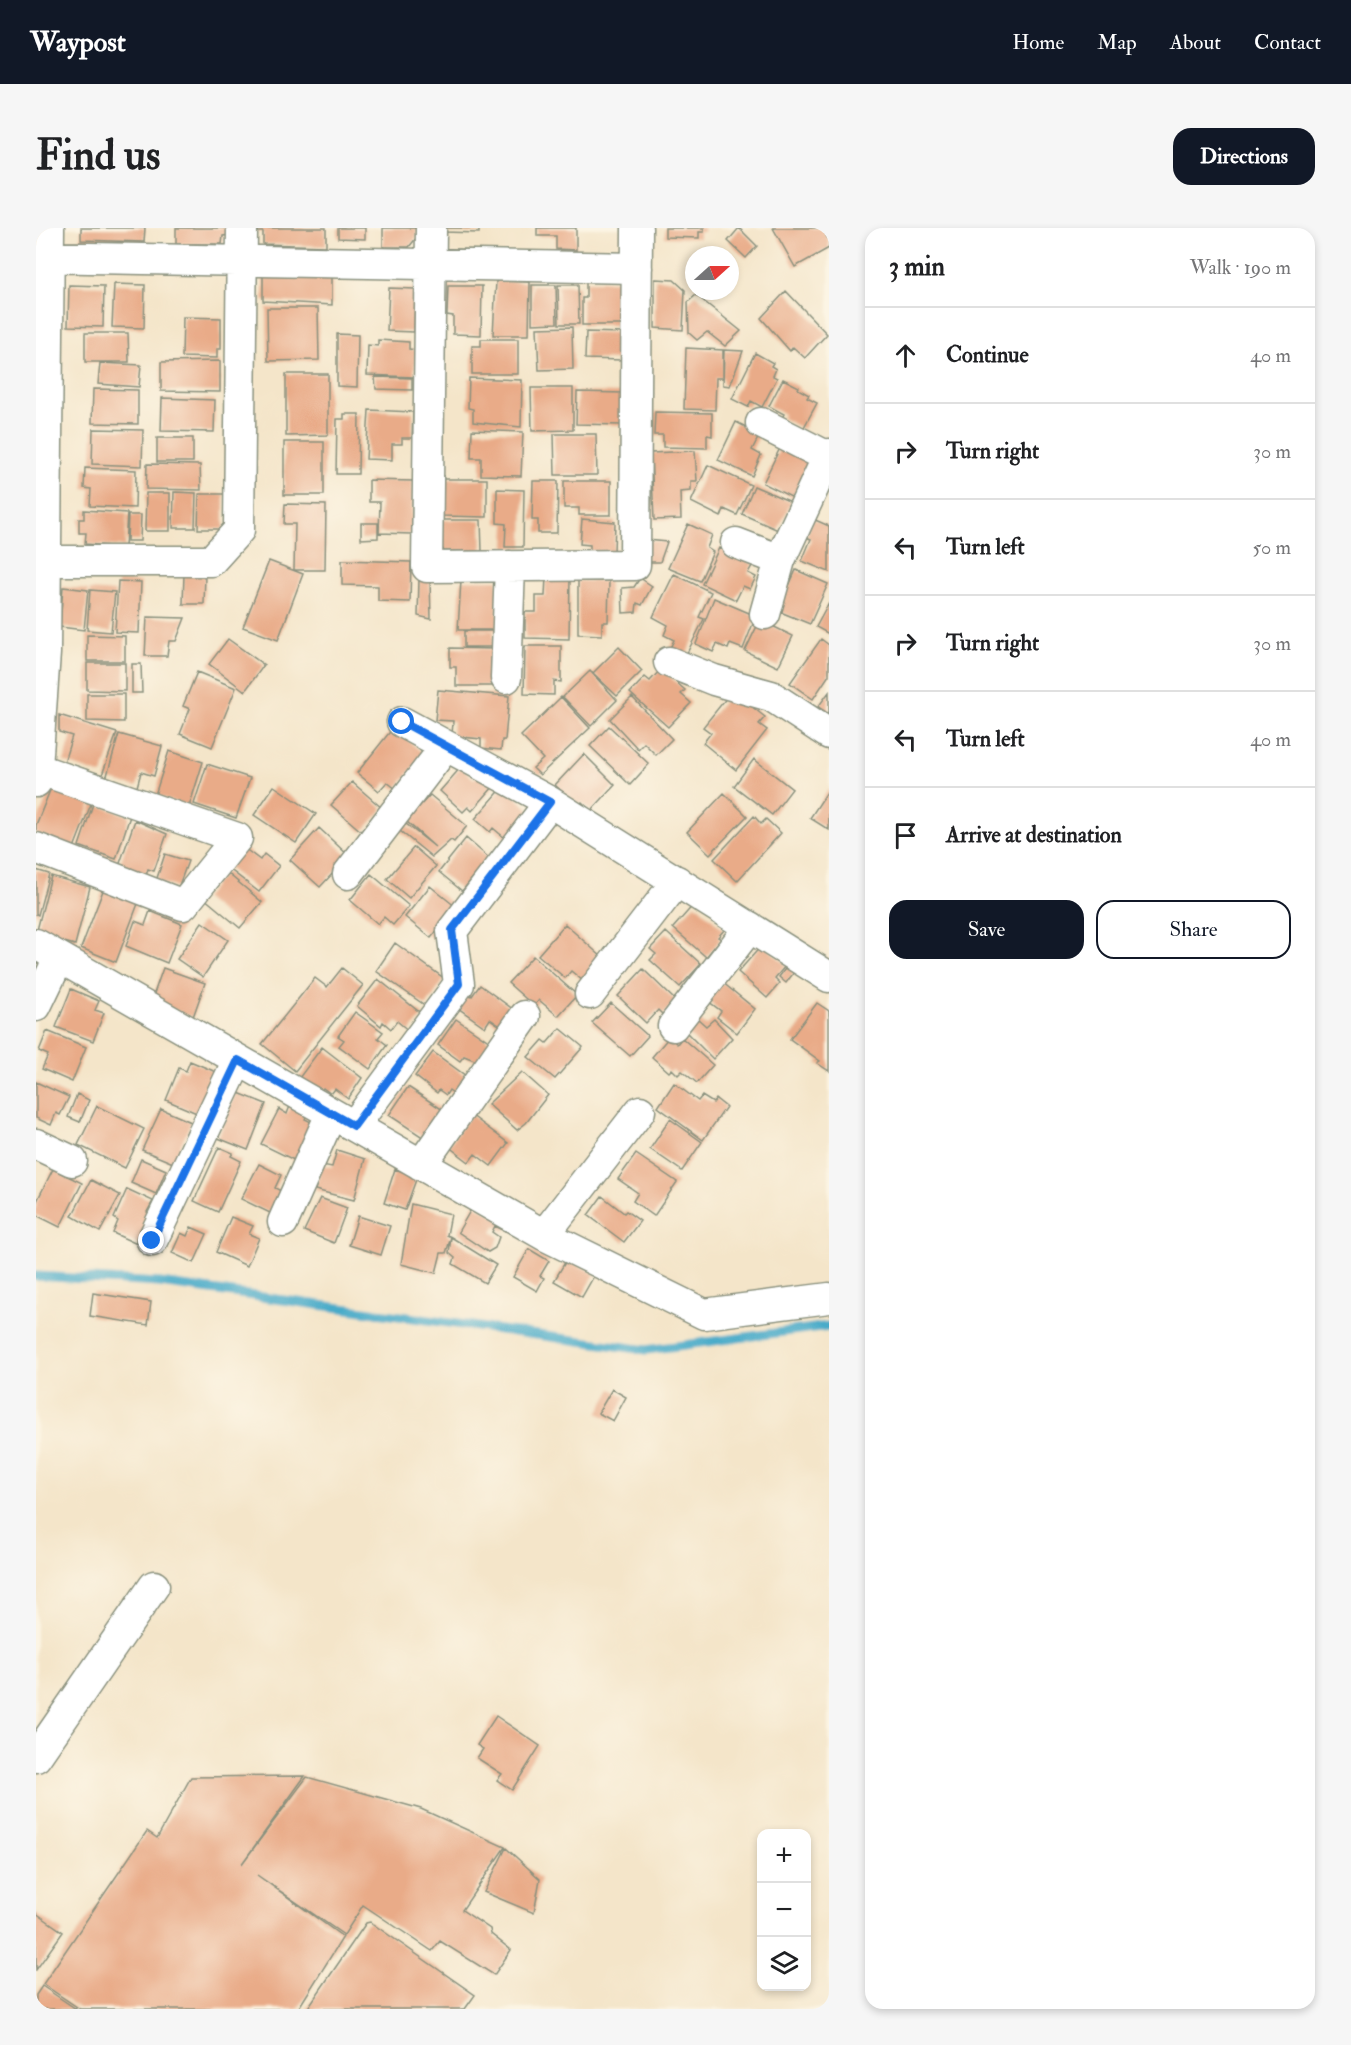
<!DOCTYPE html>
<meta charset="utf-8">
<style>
:root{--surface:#fff;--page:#f6f6f6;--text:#202124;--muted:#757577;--line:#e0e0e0;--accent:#111827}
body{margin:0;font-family:"IM FELL Double Pica",serif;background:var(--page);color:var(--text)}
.controls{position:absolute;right:18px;bottom:18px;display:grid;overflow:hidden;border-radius:12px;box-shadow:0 3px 9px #0003}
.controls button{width:54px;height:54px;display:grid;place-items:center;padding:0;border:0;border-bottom:2px solid var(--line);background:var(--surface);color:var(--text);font:30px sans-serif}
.compass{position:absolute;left:649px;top:18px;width:54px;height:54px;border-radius:50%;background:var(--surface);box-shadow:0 3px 9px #0003;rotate:69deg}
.stop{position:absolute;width:18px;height:18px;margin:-14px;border:4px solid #1a73e8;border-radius:50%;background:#fff}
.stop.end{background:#1a73e8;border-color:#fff;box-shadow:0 2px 6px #0008}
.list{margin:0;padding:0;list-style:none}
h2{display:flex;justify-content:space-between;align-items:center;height:78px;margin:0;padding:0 24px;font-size:26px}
h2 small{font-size:20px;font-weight:400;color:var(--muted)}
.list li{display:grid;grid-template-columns:39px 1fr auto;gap:18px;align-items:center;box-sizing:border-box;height:96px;padding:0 24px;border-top:2px solid var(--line)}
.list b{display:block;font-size:22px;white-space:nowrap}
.list em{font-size:20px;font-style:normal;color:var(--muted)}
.actions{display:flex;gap:12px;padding:18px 24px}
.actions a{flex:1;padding:14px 0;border:2px solid var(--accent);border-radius:18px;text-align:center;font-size:21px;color:var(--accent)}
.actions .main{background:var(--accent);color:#fff}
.icon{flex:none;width:33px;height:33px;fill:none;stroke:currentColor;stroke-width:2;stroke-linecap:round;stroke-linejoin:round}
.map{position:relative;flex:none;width:793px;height:1781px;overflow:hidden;border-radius:18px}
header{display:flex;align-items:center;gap:36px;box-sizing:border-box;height:84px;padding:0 30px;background:var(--accent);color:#fff}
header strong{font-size:28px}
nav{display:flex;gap:33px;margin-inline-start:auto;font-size:21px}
.intro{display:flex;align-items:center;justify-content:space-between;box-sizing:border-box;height:144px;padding:0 36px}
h1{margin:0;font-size:42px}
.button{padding:15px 27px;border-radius:18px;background:var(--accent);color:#fff;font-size:21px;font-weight:700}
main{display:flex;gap:36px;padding:0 36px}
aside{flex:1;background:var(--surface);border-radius:18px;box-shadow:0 3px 9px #0003}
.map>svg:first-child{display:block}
</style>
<header>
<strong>Waypost</strong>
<nav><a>Home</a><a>Map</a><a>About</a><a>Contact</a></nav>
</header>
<div class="intro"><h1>Find us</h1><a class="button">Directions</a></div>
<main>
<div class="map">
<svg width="793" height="1781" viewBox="0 0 793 1781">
<rect width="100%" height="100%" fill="#fcf5e5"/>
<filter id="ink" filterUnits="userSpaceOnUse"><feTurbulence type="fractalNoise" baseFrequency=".0167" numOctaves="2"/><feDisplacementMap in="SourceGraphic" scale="12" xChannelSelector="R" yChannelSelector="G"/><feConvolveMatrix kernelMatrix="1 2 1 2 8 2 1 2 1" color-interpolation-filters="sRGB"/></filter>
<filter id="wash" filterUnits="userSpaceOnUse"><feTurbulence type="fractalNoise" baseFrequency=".008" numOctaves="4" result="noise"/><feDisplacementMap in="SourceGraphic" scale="24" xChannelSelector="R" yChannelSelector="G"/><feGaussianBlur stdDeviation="1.35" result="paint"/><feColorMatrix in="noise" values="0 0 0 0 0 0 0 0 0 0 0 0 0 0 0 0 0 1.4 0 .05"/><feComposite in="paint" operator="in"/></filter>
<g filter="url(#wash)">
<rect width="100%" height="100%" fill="#f4e5c9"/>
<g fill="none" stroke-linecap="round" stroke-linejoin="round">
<path stroke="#4aabc9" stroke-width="9" d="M0 1048 124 1055 610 1122 793 1098"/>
</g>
<g id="blocks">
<path fill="#e9ab88" d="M45 0H109L108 14 45 12Z
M140 0H194V7L187 8 186 16H140Z
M222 0H290V18L227 16V4H222Z
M302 0H329V11L302 10Z
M347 0H380L381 9 373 19H347Z
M407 0H443V5L407 4Z
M501 0H540V22L520 21V8H501Z
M629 0H668V4H663V10L629 9Z
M703 0 721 18 710 30 692 13Z
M737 0H786L793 13V20L759 39Z
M227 41 296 42V77L227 73Z
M619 51 638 52 649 62 647 102 619 100Z
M460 53 494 54 493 107H457Z
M550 53H587V97H546V70H550Z
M78 56 109 57 108 100 76 99Z
M33 57 68 58 67 99 32 98Z
M496 57H520L521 95 496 96Z
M522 57H542L543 96H523Z
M412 58H446L445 107 417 106V88L411 87Z
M353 60 379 61 378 104 351 103Z
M750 63 791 106 769 130 757 119 754 123 725 90Z
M660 67 705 103 689 118 671 104 661 112 653 105 652 74Z
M231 80H282L283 132 232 133Z
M147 89 185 90V121H181V130L146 129Z
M536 99 537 141 503 142 501 100Z
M550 104 587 105V132L549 131Z
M49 105H92L93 134H49Z
M301 106 322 107 321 159 301 158Z
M445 111H482V146H436V118H445Z
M342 112 373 114V121L380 122 378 149 331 147 332 117 342 118Z
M650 120 687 122V150H680L679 182 648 181Z
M688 122 707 123 694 158 687 157Z
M719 125 737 135 735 138 740 141 737 148 741 150 726 179 715 173 712 179 696 171Z
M184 133V164L125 163V134Z
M64 135 105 137 103 159 62 156Z
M250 146H292V207L250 208Z
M339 149 376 150V162L340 161Z
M433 150 486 152 485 199 437 194V181L432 180Z
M747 151 763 159 762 161 773 167 771 170 781 175 767 201 746 190 748 186 733 178Z
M495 160H537V202L496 203Z
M57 161 102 162V196L56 195Z
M541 164 588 165 587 197 540 196Z
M126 170 179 172 178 204 125 203Z
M333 182 377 184 376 210H366V216H356V232L330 231Z
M619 184 676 185V208L671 207V220L627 219V207H618Z
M308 186H323L322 246H300L301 191H308Z
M700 194 724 206 716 222 725 227 716 248 682 232Z
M57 201 107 202 106 238 56 236Z
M436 202 487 204 485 248 445 247V230H435Z
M518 206H560L561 247H519Z
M121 210H157V234H121Z
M248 214H288V267H248Z
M745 218 776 233 757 270 727 255Z
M659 223 661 253H655V263L644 264 645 291 618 292 615 225Z
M111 236 164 237 165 262 110 261Z
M672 237 715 257 701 287 688 281 685 289 655 274Z
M49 240 100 242 99 280 54 278 55 261 48 260Z
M407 251H451V289L407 288Z
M333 252 377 253 376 306 343 305 344 274H333Z
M497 253H522L521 305H502V292H496Z
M528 253H575V287H543V280H528Z
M718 258 755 274 742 302 706 286Z
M461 261 488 262 487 319H469L470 296 461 295Z
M138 264 160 265 159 300H137Z
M110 265H134V303H109Z
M163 266H188V301H162Z
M249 276 290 277 289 342H258L259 296H248Z
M48 282 91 285 89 319 49 316 50 305H43V291H48Z
M92 287H105L104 313H91Z
M546 291 579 294 578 324 554 323V317L544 316Z
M777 291 793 298V344L766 333 775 311 770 309Z
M403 292H445L446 323H408L403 315Z
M325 295H342V310L325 311Z
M652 296 676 307 671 320 677 324 664 353 632 340Z
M611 312 631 314 624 334H611Z
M683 320 717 336 712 345 720 349 714 361 707 358 700 372 666 356Z
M306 332 375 334 374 374 342 373V358L306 357Z
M233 333 267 346 242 412 207 399Z
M760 342 792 356 774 396 742 383Z
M148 346 169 347 168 376H147Z
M638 346 675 364 663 389 668 391 648 431 632 424 638 412 628 407 632 397 617 389Z
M510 349H534L533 411 489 410V384H500V368H509Z
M604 350 616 358 606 377 601 375 600 384 587 385 586 360 598 359Z
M383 351 394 352 395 391 382 388Z
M425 352H462V402H422Z
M82 353 105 354 103 405 79 404Z
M542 353H573L572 394H566V407L542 406Z
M27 359 52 362 48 402 24 399Z
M54 362 79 364 75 404 51 402Z
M678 370 720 388 707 421 694 416 692 421 681 416 677 424 660 416Z
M793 375V406L780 399Z
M111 389 149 390 140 413H133L131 428H109Z
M724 392 757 408 742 439 709 423Z
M428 403H458L457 419H428Z
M51 407 89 408V433H51Z
M192 411 228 437 209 463 173 436Z
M785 411 793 417V447L777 471 754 455Z
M489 418H525V454L518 453V467L488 466Z
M583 419 606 443 581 468 557 445Z
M414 420 459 421V458H420V439H414Z
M51 435H89V463L51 462Z
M96 436H105L106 465H96Z
M625 441 649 462 645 466 655 475 632 499 594 465 609 449 614 453Z
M554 443 581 472 555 498 527 469Z
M161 444 200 460 176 519 144 506 154 481 147 478Z
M402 462 473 468 469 512H466L465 522 445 520V511L416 508 417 493 399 492Z
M696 463 729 489 723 496 731 502 700 542 667 515 675 505 667 499Z
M793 464V486L782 479Z
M51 466H88V494L51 493Z
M525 469 554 500 504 547 497 540 507 531 485 508Z
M596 469 636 511 620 527 608 515 602 521 574 491Z
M23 487 81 505 66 547 28 534 36 508 23 504Z
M573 498 613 536 594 557 554 518Z
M357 500 388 526 360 561 351 554 343 563 321 545Z
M83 506 126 518 118 548 105 544 101 559 70 551Z
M133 523 167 534 153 579 119 567Z
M548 526 579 557 555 583 546 574 542 578 519 557Z
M718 531 756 561 736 587 698 558Z
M171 536 214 550 200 590 158 576Z
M425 539 438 551 444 545 458 558 436 583 432 579 427 584 404 563Z
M316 554 347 581 326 604 295 577Z
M238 558 280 586 260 615 218 587Z
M468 558 495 583 470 611 457 600 454 604 439 591Z
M15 560 55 576 38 620 0 605V597Z
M793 561V602L774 590Z
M688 565 711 588 674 626 651 604Z
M394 567 431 598 418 614 415 612 396 629 364 603 370 596 399 619 370 593Z
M57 576 94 588 80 631 43 618Z
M718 588 725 596 730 591 745 605 701 653 678 631Z
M99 592 131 606 118 643 112 641 109 651 82 641Z
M283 600 313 628 284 659 254 632Z
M430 610 453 630 426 663 403 644Z
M378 619 400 638 373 670 351 651Z
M208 620 224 632 228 626 243 638 223 664 192 640Z
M129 626 152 633 142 660 120 653Z
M0 642 13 646 2 687 0 686Z
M190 644 226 674 204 700 168 670Z
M335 646 373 678 357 697 348 689 342 696 314 672Z
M15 648 54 659 39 717 0 706Z
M394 658 420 679 395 710 369 689Z
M68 660 103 673 80 734 45 720Z
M659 675 688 702 682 709 685 711 670 729 637 700Z
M114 683 146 696 131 735 90 718 99 693 109 697Z
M166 694 192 712 167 749 141 731Z
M529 696 567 730 547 753 535 743 529 750 502 727Z
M630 704 665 736 644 759 614 732 620 726 614 721Z
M359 715 409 751 390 778 340 743Z
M727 716 750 737 739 750 744 755 731 770 702 744Z
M497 728 541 767 522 788 503 772 498 778 472 755Z
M755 733 762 739 750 755 743 749Z
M127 740 169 755 157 789 115 774Z
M306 740 327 757 259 843 226 816 279 750 291 759Z
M607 741 640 773 627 787 622 782 610 795 582 768Z
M342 751 387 787 374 804 361 793 355 801 347 794 345 798 321 778Z
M686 754 719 781 701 805 681 789 685 783 672 773Z
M444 757 478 782 466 799 454 791 449 799 422 780 433 766 436 768Z
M35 761 63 773 59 782 68 785 57 813 20 799Z
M575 775 612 808 594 828 556 795Z
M781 775 793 783V843L781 835 784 833 754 811Z
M319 784 347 804 342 810 351 817 334 841 303 818 308 812 302 808Z
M661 790 670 798 678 791 696 810 677 831 649 803Z
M420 791 454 814 441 833 428 828 424 833 402 817Z
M524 800 547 819 519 851 492 829 507 812 511 815Z
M11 803 50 819 36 854 6 841 12 827 3 823Z
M633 809 641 816 646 810 677 837 661 855 646 843 642 847 636 841 633 844 616 829Z
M286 819 326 850 312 871 299 861 295 866 287 860 283 865 263 850Z
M397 824 430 848 417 865 413 862 410 867 403 862 401 865 379 848Z
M154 833 180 844 163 886 130 872 143 840 150 843Z
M486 844 512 867 490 895 481 902 452 876Z
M0 854 33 869 24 887 20 885 15 897 0 890Z
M638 855 662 873 666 868 677 875 680 871 690 879 667 912 622 879Z
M372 859 407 882 388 910 353 887Z
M200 864 230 876 212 922 182 910Z
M41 866 53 872 44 894 32 889Z
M61 878 108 901 89 940 42 917Z
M254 878 271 887 269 891 279 896 260 933 225 916 243 881 251 886Z
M125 881 155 894 137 935 106 922Z
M435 887 472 915 455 938 439 926 433 934 412 918Z
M634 891 666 914 646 943 614 921Z
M183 919 197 925 195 928 205 933 182 984 158 973Z
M301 922 329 931 318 972 279 962 286 937 296 939Z
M600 926 641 954 618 988 597 973 602 965 582 951Z
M105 931 130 942 120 966 95 955Z
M223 936 245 947 239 960 245 963 234 985 205 971Z
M17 941 46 955 24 999 0 987V975Z
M359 941 381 949 369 982 348 975Z
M55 952 84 967 64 1004 36 988Z
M91 961 117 973 111 984 117 987 103 1017 77 1005 82 993 78 990Z
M566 968 588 985 590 983 604 993 588 1014 552 987Z
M284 970 311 980 298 1015 268 1003Z
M375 976 415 986 411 1007 415 1009 410 1025H405L400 1045 365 1036Z
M438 976 473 996 469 1003 459 998 456 1004 463 1009 459 1020 452 1024 422 1004Z
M322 988 354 998 345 1027 313 1017Z
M195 989 217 998 213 1006 223 1010 211 1038 180 1024Z
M155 999 171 1006 158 1035 136 1025 145 1005 151 1008Z
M415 1009 460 1037 449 1055 417 1036 419 1030 413 1025Z
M493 1021 513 1033 504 1048 508 1050 501 1063 477 1049Z
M531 1031 559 1046 546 1069 518 1053Z
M57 1065 115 1074 112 1097 54 1088Z
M576 1161 590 1169 577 1193 562 1185Z
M460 1488 504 1518 476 1562 461 1552 466 1546 441 1530 447 1521 441 1517Z
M269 1548 205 1637 271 1549 385 1581 469 1619 426 1682 454 1701 455 1706 475 1722 458 1747 404 1713 396 1723 327 1677 308 1707 221 1647 307 1709 262 1781H44L7 1756 111 1603 121 1610 155 1549Z
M470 1620 504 1651 498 1685 448 1664Z
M0 1685 27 1704 0 1742Z
M334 1694 439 1767 429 1781H271L330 1695Z
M6 1758 40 1781H0V1767Z"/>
</g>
</g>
<g filter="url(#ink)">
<use href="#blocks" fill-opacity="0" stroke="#8a917e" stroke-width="1.5"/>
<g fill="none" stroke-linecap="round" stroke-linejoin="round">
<defs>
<path id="street" d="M395 0 391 339 599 337 601 0
M0 29 601 40
M725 195 792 229
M700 315 744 332
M0 333H175L203 302 206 0
M729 386 744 332 793 226
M633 434 678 452 735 468 793 506
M470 450 474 338
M366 494 514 574 793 749
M0 554 9 425 13 0
M0 620 147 677 201 610 2 541
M312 646 410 518
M0 716 508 1007 668 1086 793 1070
M554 766 641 653
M0 778 23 730
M637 798 714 699
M318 898 423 756 416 703 514 574
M0 916 36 933
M385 937 489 788
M247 994 295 886
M508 1007 604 883
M116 1013 202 832
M0 1529 118 1358"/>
</defs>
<use href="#street" stroke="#8a917e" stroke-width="33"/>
<use href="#street" stroke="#fff" stroke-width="30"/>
</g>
</g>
<g fill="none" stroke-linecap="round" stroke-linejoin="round" filter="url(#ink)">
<path stroke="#1a73e8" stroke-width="8" d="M116 1013 202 832 318 898 423 756 416 702 514 574 366 494"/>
</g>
</svg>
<div class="controls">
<button>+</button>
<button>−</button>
<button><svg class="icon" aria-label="layers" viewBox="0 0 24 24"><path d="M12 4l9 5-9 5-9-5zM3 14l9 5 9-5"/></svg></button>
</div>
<svg class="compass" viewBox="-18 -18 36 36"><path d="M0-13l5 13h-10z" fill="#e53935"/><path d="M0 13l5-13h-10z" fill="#757577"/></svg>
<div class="stop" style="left:366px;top:494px"></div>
<div class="stop end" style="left:116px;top:1013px"></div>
</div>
<aside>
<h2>3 min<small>Walk · 190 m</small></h2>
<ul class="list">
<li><svg class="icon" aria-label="ahead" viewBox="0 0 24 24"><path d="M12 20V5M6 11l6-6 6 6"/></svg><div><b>Continue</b></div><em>40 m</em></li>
<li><svg class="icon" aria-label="right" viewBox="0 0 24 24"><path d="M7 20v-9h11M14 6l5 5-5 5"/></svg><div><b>Turn right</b></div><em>30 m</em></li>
<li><svg class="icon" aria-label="left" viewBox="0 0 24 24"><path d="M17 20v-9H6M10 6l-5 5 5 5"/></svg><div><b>Turn left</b></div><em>50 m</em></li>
<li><svg class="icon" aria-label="right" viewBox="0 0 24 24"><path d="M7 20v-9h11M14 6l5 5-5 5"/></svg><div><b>Turn right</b></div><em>30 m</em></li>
<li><svg class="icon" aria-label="left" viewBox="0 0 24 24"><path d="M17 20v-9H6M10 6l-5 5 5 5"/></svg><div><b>Turn left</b></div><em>40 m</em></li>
<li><svg class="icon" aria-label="arrive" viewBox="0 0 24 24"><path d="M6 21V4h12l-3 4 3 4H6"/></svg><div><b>Arrive at destination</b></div></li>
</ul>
<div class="actions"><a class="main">Save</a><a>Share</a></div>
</aside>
</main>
